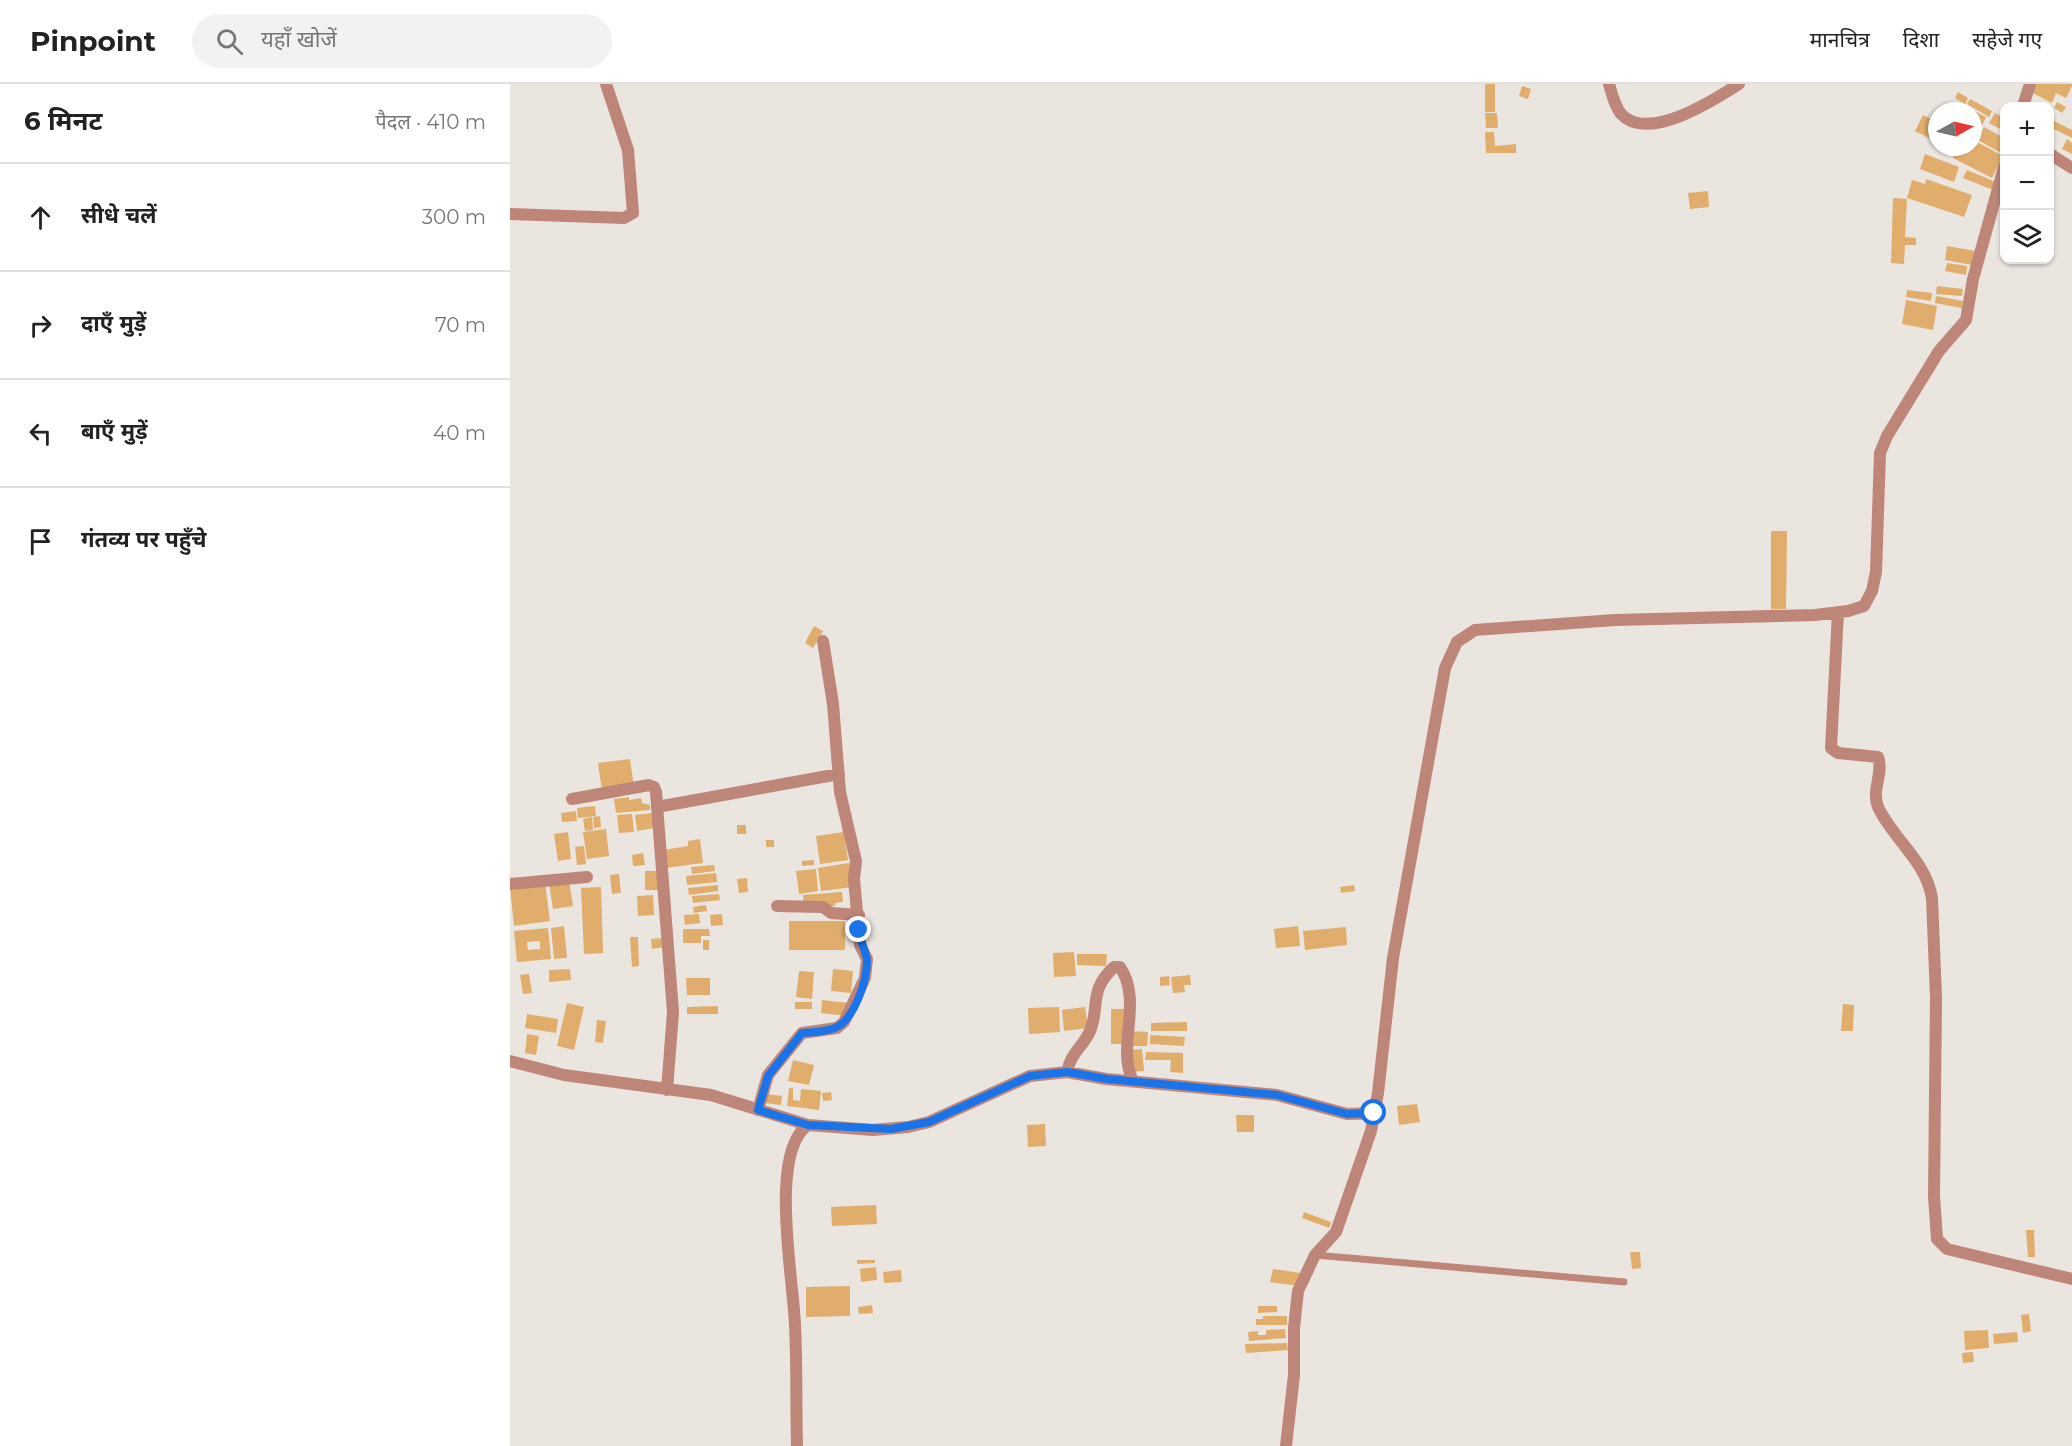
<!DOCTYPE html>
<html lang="hi">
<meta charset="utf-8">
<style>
:root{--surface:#fff;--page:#f2f2f2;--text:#222;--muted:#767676;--line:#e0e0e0}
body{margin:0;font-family:Montserrat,"Noto Sans Devanagari",sans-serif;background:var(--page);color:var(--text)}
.controls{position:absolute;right:18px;top:18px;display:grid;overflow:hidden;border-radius:12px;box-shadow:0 2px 4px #0004}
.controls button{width:54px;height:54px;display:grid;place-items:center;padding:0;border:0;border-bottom:2px solid var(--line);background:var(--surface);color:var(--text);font:30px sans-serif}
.compass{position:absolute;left:1418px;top:18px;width:54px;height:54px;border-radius:50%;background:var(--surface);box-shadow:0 2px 4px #0004;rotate:82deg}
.stop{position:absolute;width:18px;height:18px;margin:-14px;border:4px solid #1a73e8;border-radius:50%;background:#fff}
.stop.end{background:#1a73e8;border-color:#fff;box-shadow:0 2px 6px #0008}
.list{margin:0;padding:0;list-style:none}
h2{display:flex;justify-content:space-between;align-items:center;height:78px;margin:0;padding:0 24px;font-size:26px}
h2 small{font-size:20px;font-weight:400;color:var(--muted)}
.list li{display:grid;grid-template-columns:39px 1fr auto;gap:18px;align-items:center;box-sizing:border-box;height:108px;padding:0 24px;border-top:2px solid var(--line)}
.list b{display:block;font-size:22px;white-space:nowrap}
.list em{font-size:20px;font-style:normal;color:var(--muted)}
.icon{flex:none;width:33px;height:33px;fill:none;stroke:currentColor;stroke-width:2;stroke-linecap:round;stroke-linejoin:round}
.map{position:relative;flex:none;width:1562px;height:1362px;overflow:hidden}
header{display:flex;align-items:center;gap:36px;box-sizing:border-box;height:84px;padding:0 30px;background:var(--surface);border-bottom:2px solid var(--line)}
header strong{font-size:28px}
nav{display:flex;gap:33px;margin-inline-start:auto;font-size:21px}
.search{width:420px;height:54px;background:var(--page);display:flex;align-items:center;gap:15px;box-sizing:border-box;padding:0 21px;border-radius:33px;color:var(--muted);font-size:22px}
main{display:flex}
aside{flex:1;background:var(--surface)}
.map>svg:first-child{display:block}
</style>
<header>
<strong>Pinpoint</strong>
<div class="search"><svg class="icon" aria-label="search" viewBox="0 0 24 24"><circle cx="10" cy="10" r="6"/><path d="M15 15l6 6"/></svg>यहाँ खोजें</div>
<nav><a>मानचित्र</a><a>दिशा</a><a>सहेजे गए</a></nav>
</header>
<main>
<aside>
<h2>6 मिनट<small>पैदल · 410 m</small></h2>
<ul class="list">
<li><svg class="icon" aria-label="ahead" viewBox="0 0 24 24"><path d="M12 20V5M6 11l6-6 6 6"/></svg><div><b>सीधे चलें</b></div><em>300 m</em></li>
<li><svg class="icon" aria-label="right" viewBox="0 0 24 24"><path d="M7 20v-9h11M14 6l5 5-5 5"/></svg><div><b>दाएँ मुड़ें</b></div><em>70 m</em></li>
<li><svg class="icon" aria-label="left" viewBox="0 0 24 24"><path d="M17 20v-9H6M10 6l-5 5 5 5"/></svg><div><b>बाएँ मुड़ें</b></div><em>40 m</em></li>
<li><svg class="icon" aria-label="arrive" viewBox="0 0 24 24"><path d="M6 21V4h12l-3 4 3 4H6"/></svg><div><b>गंतव्य पर पहुँचे</b></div></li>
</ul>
</aside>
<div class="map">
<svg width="1562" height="1362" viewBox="0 0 1562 1362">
<rect width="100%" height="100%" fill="#eae5df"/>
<path fill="#e0ad6c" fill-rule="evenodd" d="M975 0H985V28H975Z
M1522 0H1562V2L1556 14 1546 9 1542 19 1519 7Z
M1012 2 1021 5 1018 15 1009 12Z
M1448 8 1458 14 1455 20 1445 14Z
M1460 15 1482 27 1479 33 1457 20Z
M1547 18 1556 23 1552 29 1544 24Z
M1453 21 1476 33 1471 43 1463 39V27H1450Z
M975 29H987L988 44H976Z
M1485 29 1494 34V47L1479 39Z
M1413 31 1427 38V58L1405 47Z
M1540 35 1562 46V54L1540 43Z
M1474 43 1494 54 1493 70 1468 56Z
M975 48H984L985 62 1006 60V69H976Z
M1557 55 1562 59V70L1552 65Z
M1463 56 1493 72 1482 94 1443 74 1448 63H1463Z
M1415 70 1449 83 1444 98 1410 85Z
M1457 86 1486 98 1483 106 1453 94Z
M1416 95 1462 111 1454 133 1397 114 1402 96 1415 100Z
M1198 107 1199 123 1180 125 1178 109Z
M1383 114 1397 115 1395 153 1406 154V161H1395L1394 180 1381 179Z
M1437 162 1465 167 1462 181 1435 176Z
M1437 179 1457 182 1456 191 1435 187Z
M1427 202 1453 205 1452 212 1426 210Z
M1397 206 1422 209 1421 217 1396 213Z
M1426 212 1453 217 1452 224 1425 219Z
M1396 216 1427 222 1423 246 1392 240Z
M1261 447H1277L1276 525H1261Z
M304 542 313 547 303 564 295 559Z
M120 675 124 703 92 707 88 679Z
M119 713V716L131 714 132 719 140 721V726L106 729 104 715Z
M85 722 86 732 68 734 67 724Z
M66 727 67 737 52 738 51 729Z
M142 729 144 744 127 747 125 731Z
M122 730 124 748 109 749 107 731Z
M90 732 91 743 84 744 83 733Z
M82 733 83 746 75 747 73 735Z
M227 741H236V750H227Z
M96 745 99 772 77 775 73 748Z
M58 748 61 775 48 777 44 750Z
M334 748 338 776 310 780 306 752Z
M190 755 193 779 155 784 153 766 178 762V757Z
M256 756H264V763H256Z
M74 762 76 780 67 781 65 763Z
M133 769 135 781 123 782 122 771Z
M304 776V781L292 782V777Z
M339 779 343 803 311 807 308 784Z
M204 781 205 787 182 790 181 783Z
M306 785 308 807 289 810 286 787Z
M135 787H156V806H135Z
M206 789 207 798 177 801 176 792Z
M109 790 111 809 102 810 100 791Z
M237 794 238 808 229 809 227 795Z
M59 796 63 822 43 825 39 799Z
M35 799 40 837 4 842 0 803Z
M208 801V807L179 811 178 804Z
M844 801 845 807 831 809 830 803Z
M91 803 93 869 74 870 71 804Z
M332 808 333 818 325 819V822L294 821 293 811Z
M209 810 210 816 183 819 182 812Z
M143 811 144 831 128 832 127 812Z
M196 821 197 827 184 829 183 823Z
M189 830 190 839 175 841 174 831Z
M212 830 213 841 201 842 200 831Z
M279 837H335V866H279Z
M54 842 57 874 44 875 41 844Z
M788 842 790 862 766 864 764 845Z
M836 843 837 861 795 866 793 847Z
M38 844 41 875 7 878 4 847ZM30 857V865L18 866 17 858Z
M173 845H199L200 852H191V859H173Z
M120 853H128L129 882 122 883Z
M153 854 155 863 142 865 141 855Z
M193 856H199V866H193Z
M564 868 566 892 544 893 543 869Z
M567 870H597L596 882 567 881Z
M60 885 61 896 39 898V886Z
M323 885 343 887 341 909 321 907Z
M289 887 304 888 302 915 286 913Z
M19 890 22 909 13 910 10 891Z
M680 891 681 901H674L675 908 663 909 661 893Z
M659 892 660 901 650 902V893Z
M176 894H200V911H177Z
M312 916 339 919 337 932 311 929Z
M285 918H302V925H285Z
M57 919 74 923 64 966 47 962Z
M1333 920 1344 921 1343 947H1331Z
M208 922V930H177V923Z
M549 923 550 948 519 950 518 924Z
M575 923 578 944 554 947 552 926Z
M601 925H616V960H601Z
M17 930 48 935 46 949 15 944Z
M87 936 96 937 93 959 85 958Z
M677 938V947H641V939Z
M619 947 638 948 637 962H619Z
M17 950 29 952 26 971 15 969Z
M640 951 675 953 674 962 640 960Z
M632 965 634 987 620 988 619 966Z
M636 968 673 969V989L660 988 661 976H635Z
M283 976 304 981 299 1001 278 997Z
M279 1004H283V1016L290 1017 291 1005 311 1007 309 1026 277 1022Z
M321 1008 322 1016 313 1017 312 1009Z
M256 1010 272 1012 271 1021 255 1019Z
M907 1020 910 1038 889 1041 887 1022Z
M726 1031H744V1048H727Z
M535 1040 536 1062 518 1063 517 1041Z
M366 1121 367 1140 322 1142 321 1123Z
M794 1128 821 1138 819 1144 792 1134Z
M1516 1146H1524L1525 1173H1518Z
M1120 1168H1130L1131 1184 1122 1185Z
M347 1176H365V1179L347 1180Z
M366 1183 367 1196 351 1198 350 1185Z
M763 1185 791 1189 789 1202 760 1198Z
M391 1186 392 1198 374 1199 373 1188Z
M340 1202V1232L296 1233V1203Z
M362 1221 363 1229 349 1230 348 1223Z
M748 1222H767V1228L748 1229Z
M1519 1230 1521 1247 1513 1249 1511 1231Z
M753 1232H777V1241H746V1235H753Z
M775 1245 776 1254 739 1257 738 1248 748 1247V1251H756V1246Z
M1478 1246 1479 1264 1455 1266 1454 1247Z
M1507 1248 1508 1258 1484 1260 1483 1250Z
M777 1259 778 1266 736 1269 735 1260Z
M1463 1268 1464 1278 1453 1279 1452 1269Z"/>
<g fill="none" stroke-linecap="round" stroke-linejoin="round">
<path stroke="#be8579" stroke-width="7" d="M805 1171 1114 1198"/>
<path stroke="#be8579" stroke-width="12" d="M1099 0C1102 10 1104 21 1111 30 1138 59 1204 16 1229 0
M1513 22 1520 0
M1540 70 1562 84
M0 130 114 134 123 129 118 66 96 0
M1328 528 1321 664 1328 669 1368 673C1374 689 1361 706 1368 723 1383 755 1416 777 1422 814L1426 913 1424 1112 1427 1155 1437 1165 1562 1195
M62 715 139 701 144 703 146 708 163 928 157 1006
M147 723 329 690
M0 800 77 793
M267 822 313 823 321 829 349 831
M0 977 54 991 201 1011 298 1041
M557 988C561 968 573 963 580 947 590 924 578 907 604 883H610C633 917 607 960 622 995
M248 1026 258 991 292 949 327 944 334 938 355 894 357 875 350 861 344 795 346 777 330 708 323 620 313 557
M287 1362C286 1322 287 1282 285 1242 284 1198 258 1068 298 1041L363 1046 398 1043 419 1038 520 992 557 988 596 995 767 1011 837 1030 864 1029
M776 1362 784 1291V1244L788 1207 805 1171 826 1148 861 1047 868 1009 883 874 935 584 947 558 965 546 1105 536 1305 531 1338 527 1354 522 1362 507 1366 488 1370 369 1377 352 1429 267 1456 236 1463 195 1494 83"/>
</g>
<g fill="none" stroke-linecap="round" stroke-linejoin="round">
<path stroke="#1a73e8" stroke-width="8" d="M349 846C350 857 357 870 357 877 357 897 344 936 325 944 315 948 302 948 292 949L258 992 248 1026 298 1041 381 1045 419 1038 520 992 557 988 597 995 767 1011 837 1030 864 1029"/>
</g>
</svg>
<div class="controls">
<button>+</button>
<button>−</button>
<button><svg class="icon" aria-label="layers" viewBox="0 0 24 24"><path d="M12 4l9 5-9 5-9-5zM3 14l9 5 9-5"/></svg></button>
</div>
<svg class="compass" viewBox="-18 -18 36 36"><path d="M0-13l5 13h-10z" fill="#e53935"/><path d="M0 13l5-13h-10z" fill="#767676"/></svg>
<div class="stop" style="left:864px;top:1029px"></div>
<div class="stop end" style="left:349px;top:846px"></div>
</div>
</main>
